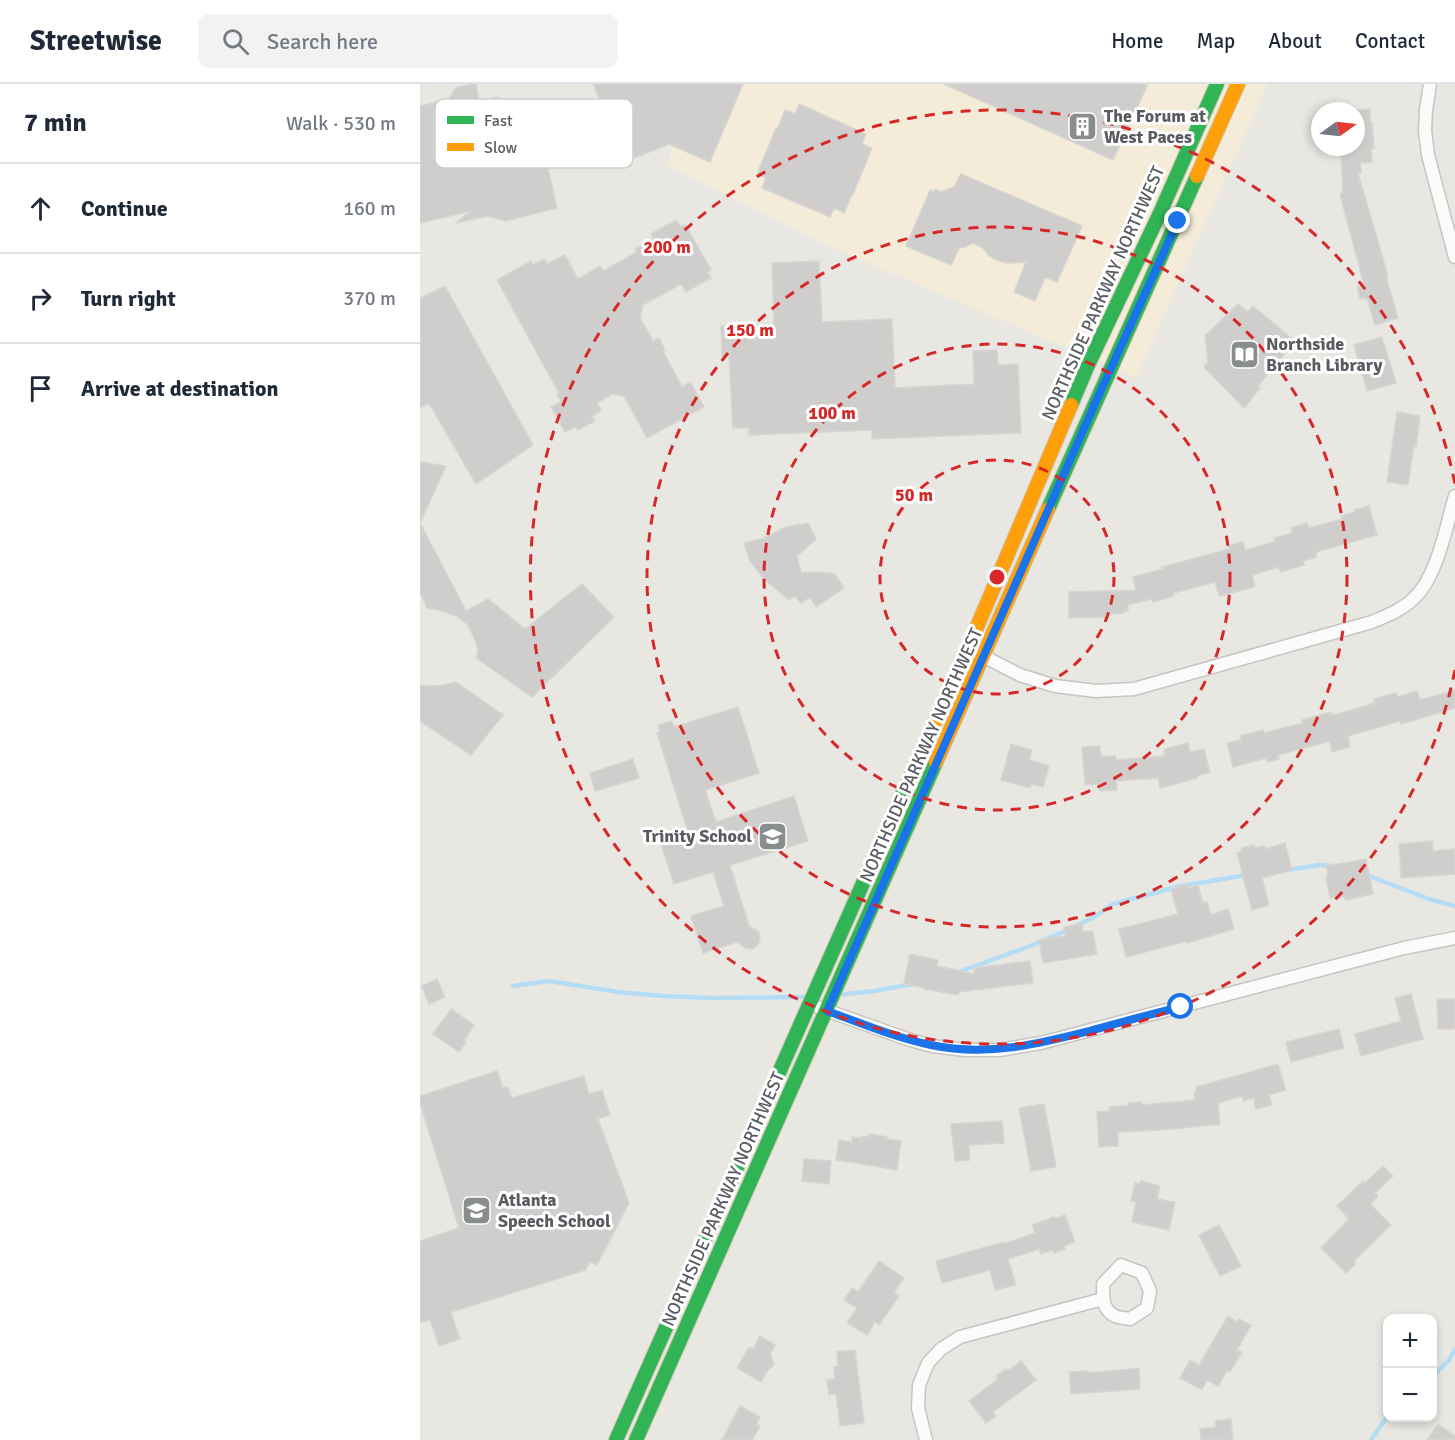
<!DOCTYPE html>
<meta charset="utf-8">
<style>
:root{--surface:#fff;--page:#f2f2f3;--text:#1f2937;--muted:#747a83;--line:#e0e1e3}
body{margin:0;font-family:Signika,sans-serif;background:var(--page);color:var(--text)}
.controls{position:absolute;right:18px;bottom:18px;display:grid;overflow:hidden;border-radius:12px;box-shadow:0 3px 9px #0003}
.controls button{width:54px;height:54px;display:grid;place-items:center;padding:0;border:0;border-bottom:2px solid var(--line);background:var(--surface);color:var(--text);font:30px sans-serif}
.compass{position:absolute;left:891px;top:18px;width:54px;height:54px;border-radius:50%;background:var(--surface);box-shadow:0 3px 9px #0003;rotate:75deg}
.stop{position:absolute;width:18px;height:18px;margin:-14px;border:4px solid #1a73e8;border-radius:50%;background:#fff}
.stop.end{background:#1a73e8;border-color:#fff;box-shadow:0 2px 6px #0008}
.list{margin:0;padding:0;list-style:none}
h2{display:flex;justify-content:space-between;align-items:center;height:78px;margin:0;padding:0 24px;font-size:26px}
h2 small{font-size:20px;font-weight:400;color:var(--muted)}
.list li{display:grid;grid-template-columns:39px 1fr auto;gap:18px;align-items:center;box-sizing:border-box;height:90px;padding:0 24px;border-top:2px solid var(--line)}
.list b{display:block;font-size:22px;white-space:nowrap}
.list em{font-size:20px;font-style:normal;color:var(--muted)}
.icon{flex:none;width:33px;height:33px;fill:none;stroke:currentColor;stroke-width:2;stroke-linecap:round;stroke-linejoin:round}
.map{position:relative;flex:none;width:1035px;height:1356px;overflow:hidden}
header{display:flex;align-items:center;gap:36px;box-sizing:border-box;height:84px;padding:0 30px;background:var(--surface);border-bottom:2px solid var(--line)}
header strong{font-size:28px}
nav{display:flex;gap:33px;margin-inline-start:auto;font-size:21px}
.search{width:420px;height:54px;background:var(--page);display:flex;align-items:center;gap:15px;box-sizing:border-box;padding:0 21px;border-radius:12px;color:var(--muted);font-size:22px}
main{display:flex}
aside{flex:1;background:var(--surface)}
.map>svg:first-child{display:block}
</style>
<header>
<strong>Streetwise</strong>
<div class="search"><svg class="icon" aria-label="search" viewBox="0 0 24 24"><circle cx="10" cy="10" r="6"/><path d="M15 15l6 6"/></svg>Search here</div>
<nav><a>Home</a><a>Map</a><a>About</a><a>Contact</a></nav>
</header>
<main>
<aside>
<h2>7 min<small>Walk · 530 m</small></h2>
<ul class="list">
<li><svg class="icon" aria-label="ahead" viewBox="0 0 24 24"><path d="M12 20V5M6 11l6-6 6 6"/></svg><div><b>Continue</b></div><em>160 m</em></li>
<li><svg class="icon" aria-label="right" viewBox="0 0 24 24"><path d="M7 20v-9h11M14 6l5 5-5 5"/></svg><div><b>Turn right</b></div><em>370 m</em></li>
<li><svg class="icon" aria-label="arrive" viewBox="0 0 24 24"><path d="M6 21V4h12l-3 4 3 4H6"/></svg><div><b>Arrive at destination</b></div></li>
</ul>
</aside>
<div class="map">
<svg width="1035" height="1356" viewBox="0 0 1035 1356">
<rect width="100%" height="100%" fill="#e8e7e2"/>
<path fill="#f4ecd9" d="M277 0H848L716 294 411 163 247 81Z"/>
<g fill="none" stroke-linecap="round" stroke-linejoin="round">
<path stroke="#b4ddf5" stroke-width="4.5" d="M868 786 899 781 913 782
M944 790 1009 815 1035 822
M656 842 674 833 693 820 761 802 827 791
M536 889 610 862 648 846
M93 902 129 897 198 908 244 912 291 914 386 913
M418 911 454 907 493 900
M1012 1293 1029 1276 1035 1266
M951 1356 968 1331"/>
</g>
<path fill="#d0cecc" stroke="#d7d5d2" stroke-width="1.5" d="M52 0H56L59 18 79 13 90 53 126 76 137 124 86 137 68 132 36 139 51 127 0 139V22L29 15 36 4Z
M173 0H323L290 78 249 60 194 82 175 38 187 33Z
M524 0H728L693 76Z
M379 20 446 50 442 60 452 64 433 110H432L424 129 414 124 410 133 342 104 346 94 337 90 356 44H358L365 26 375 30Z
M950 25V38H952L954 65H951L952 78 940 79 941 89H938L968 192 966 193 978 234 955 241 947 214 940 215 937 203 944 201 920 110 923 109 921 71H925V63H936V26Z
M541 90 662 142 637 198 625 193 615 217 594 208 606 178 587 179 577 176 569 172 563 164 553 159 545 163 539 164 531 181 486 162 510 106 514 108 515 105 520 108 534 103Z
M256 136 261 143 265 140 291 186 287 188 291 194 266 208 261 200 223 221 220 234 233 257 239 254 245 266 243 267 262 303 270 298 284 323 227 354 204 312 192 310 177 319 181 327 172 332 175 337 158 346 156 342 145 348 131 323 141 317 137 310 139 309 77 196 111 177 113 181 124 175 127 180 145 171 158 195 180 182 183 187 217 168 215 165 234 154 231 150Z
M399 177 402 238 472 235 475 304 554 300 553 267 577 266 578 281 598 280 601 349 452 355V346L329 351V344H313L309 272H302L301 242 354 240 352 179Z
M25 202 113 361 56 400 9 319 0 324V214Z
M818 220 828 228 833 222 875 257 838 302 840 304 824 324 784 283 788 278 785 252Z
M962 253 976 299 947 307 934 261Z
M977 328 1000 332 996 362 994 361 988 401 967 398Z
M0 378 26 382 0 439 46 527 68 515 105 545 162 500 194 533 112 613 56 574 58 566 55 556 48 541 38 533 23 527 7 524 0 508Z
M949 422 957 451 896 468 897 473 883 477 884 481 861 488 859 483 832 491 835 503 799 512 795 498 754 509V512L733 518 732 515 708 521V527L703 528V529L688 530 689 533 649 534V508L716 506 713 493 743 485 742 483 809 465 808 462 823 458 825 466 855 458 854 454 873 449 871 444 887 439 889 444 922 435 921 432 935 428 934 426Z
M388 439 396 455 377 472 381 489 397 488 415 490 424 504 396 523 390 513 381 519 375 512 369 516 343 494 330 477 324 459 344 454 366 443Z
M36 598 83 631 51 671 0 637V601L19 602Z
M1035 606V624L981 640 980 637 928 652 930 663 912 668 910 657 858 671 859 675 847 678 846 674 813 683 807 659 821 656 820 652 843 646 844 649 863 644 883 639 882 636 911 628 912 631 922 629 955 619 954 615 976 609 978 613 997 607 1000 616Z
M318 623 339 689 285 706 296 738 374 712 388 757 310 781 329 842 339 848 340 856 337 862 332 865 325 864 317 858 283 869 271 832 304 822 293 788 254 800 241 760 269 751 237 649 240 648 238 641 252 637 254 643Z
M768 659 770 668 784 665 790 688 777 692V694L740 704 738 694 696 697 697 706 680 707 679 700 665 701 662 663 680 662 681 673 695 672 696 676 744 672V665Z
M591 660 612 666 609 676 629 682 623 703 611 700 610 704 581 696Z
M213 675 219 694 175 707 170 689Z
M1012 757 1013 767 1034 765 1035 790 981 794 979 760Z
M865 759 872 786 842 794 849 821 832 826 817 769 822 768 821 764 834 761 835 764 844 762 845 765Z
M946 775 953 810 926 816 925 813 918 814V812L910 814 906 793 908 792 906 782Z
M767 800 768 804 778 801 783 819 787 818 791 831 808 825 814 845 767 859V857L706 873 699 845 758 830 751 805Z
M662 840 663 848 673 847 677 870 623 879 619 856 646 852 644 843Z
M490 870 518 876 517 882 554 890V884L610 877 613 899 539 908 538 911 504 905V904L484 900Z
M17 895 25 913 9 920 2 902Z
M991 910 1003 955 941 972 935 950 981 937 975 914Z
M1017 915H1035V945H1018Z
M31 925 54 941 44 957 46 958 39 968 13 950Z
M919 945 924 964 871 978 866 958Z
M858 980 866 1006 849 1011 852 1021 836 1025 834 1014 823 1017 822 1012 798 1019 800 1040 742 1046 698 1048V1062L679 1063 677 1028 690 1027 689 1023 709 1021 708 1019 722 1018V1021L775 1016 774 1008H776V1003Z
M77 987 83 1004 88 1003 92 1014 164 992 169 1010 182 1006 190 1031 178 1035 209 1119 177 1181 170 1177 166 1186 31 1228 40 1255 19 1262 10 1235 0 1239V1157L39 1144 0 1019V1012Z
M624 1020 636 1083 611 1087 599 1024Z
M582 1037 584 1059 549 1061 550 1076 535 1077 531 1040Z
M449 1050 467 1053V1055L481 1057 477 1086 416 1076 419 1056 432 1058V1053L442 1054V1052L449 1053Z
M384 1075 411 1077 409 1100 382 1097Z
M963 1082 973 1092 955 1109 958 1112 951 1119 952 1120 951 1121 971 1141 934 1177 936 1179 926 1189 901 1164 929 1135 917 1122 943 1097 945 1099Z
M721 1097 740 1102 737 1115 755 1118 749 1146 712 1138 716 1118 711 1117 715 1099 720 1100Z
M645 1131 655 1158 644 1162 645 1165 634 1169 633 1166 621 1170 619 1165 588 1175 596 1201 575 1206 570 1186 522 1199 516 1177 584 1158V1160L615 1149 612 1141 634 1133 635 1135Z
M799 1141 821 1182 800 1192 779 1151Z
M459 1177 484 1194 474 1209 479 1212 459 1241 455 1238 447 1251 427 1239 437 1224 424 1216 432 1204 438 1208Z
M808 1232 817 1238 819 1235 831 1241 817 1266 822 1268 810 1288 807 1286 798 1302 787 1296 782 1306 760 1294 770 1276 779 1281Z
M340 1252 355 1261 350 1270 354 1280 351 1284 348 1286 341 1298 317 1284 329 1263 333 1265Z
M435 1266 444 1339 420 1342 416 1310 409 1311 407 1296 415 1295 414 1283 418 1282 417 1268Z
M601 1277 616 1296 573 1328 576 1332 566 1339 549 1317 578 1295 576 1292 586 1285 587 1287Z
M719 1284 720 1305 651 1310 649 1288 668 1287V1289Z
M320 1322 340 1333 336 1341 340 1342 332 1356H302Z
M811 1335 813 1356H781L780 1345 796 1343 795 1337Z
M1018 1340 1035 1352V1356H1007Z"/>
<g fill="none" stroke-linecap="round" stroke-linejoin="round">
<defs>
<path id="street" d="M1010 0 1006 26 1005 47 1008 71 1035 173
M557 569 600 591 635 602 676 607 714 605 952 538C966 532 982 526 993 515 1017 494 1026 443 1035 412
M400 924 487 955 512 962 545 966H579L621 959 984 864 1035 854
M701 1181 722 1189 730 1207 727 1224 710 1235C706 1234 699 1234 695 1232 682 1226 683 1212 683 1200Z
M506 1356 498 1324 499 1301 508 1279 521 1265 540 1253 683 1215"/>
<path id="fast" d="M651 321 668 281 740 129 797 0
M628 425 777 92
M196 1356 499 673
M216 1356 516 678"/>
<path id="slow" d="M777 92 818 0
M499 673 548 564 651 321
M516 678 628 425"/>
</defs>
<use href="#street" stroke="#c5c5c4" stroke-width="15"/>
<use href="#fast" stroke="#d0c5b0" stroke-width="16"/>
<use href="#slow" stroke="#d0c5b0" stroke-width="16"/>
<use href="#street" stroke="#fcfbfb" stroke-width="12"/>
<use href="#fast" stroke="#30b455" stroke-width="14"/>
<use href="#slow" stroke="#ff9f0a" stroke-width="14"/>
</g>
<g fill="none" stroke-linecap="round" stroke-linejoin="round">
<path stroke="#1a73e8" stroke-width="8" d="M758 137 677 315 407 927C441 939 476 954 511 961 567 973 618 960 673 946 702 938 731 930 761 923"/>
</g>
<g fill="none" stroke="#d62828" stroke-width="3" stroke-dasharray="10 8">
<circle cx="577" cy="493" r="117"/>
<circle cx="577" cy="493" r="233"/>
<circle cx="577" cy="493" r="350"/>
<path d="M1035 586A467 467 0 1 1 1035 400"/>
</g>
<defs>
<symbol id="building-square" viewBox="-11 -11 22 22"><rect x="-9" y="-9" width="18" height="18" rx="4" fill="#8a8d8e" stroke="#fff"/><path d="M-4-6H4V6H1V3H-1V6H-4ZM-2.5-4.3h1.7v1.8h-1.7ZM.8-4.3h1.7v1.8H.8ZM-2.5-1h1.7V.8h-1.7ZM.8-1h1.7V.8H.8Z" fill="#fff"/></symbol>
<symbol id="library-square" viewBox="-11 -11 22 22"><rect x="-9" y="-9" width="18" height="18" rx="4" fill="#8a8d8e" stroke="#fff"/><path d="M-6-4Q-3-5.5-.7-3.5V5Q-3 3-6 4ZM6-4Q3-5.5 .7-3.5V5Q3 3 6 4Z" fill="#fff"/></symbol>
<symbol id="school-square" viewBox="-11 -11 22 22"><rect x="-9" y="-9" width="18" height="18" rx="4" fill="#8a8d8e" stroke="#fff"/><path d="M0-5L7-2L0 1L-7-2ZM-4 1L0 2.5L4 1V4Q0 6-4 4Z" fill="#fff"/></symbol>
</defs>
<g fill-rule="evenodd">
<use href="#building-square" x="646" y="26" width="33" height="33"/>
<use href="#library-square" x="808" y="254" width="33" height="33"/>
<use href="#school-square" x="336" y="736" width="33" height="33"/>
<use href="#school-square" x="40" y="1110" width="33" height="33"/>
</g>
<g text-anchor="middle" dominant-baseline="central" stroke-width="6" stroke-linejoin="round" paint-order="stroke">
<g font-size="18" font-weight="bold" fill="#585c60" stroke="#fff" text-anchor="start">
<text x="684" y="32">The Forum at<tspan x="684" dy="21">West Paces</tspan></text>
<text x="846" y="260">Northside<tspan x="846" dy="21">Branch Library</tspan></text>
<text x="332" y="752" text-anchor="end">Trinity School</text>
<text x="78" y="1116">Atlanta<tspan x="78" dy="21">Speech School</tspan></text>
</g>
<g font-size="18" fill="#585c60" stroke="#fff">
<text transform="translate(683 209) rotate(-66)">NORTHSIDE PARKWAY NORTHWEST</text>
<text transform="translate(501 671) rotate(-66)">NORTHSIDE PARKWAY NORTHWEST</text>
<text transform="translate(303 1115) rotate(-66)">NORTHSIDE PARKWAY NORTHWEST</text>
</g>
</g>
<rect x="15" y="15" width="198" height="69" rx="9" fill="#fff" stroke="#cdcecf" stroke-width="1.5"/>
<rect x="27" y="32" width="27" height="8" fill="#30b455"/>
<rect x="27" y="59" width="27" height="8" fill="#ff9f0a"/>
<g font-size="16" fill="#585c60">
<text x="64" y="42">Fast</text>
<text x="64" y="69">Slow</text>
</g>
<circle cx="577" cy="493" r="9" fill="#d62828" stroke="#fff" stroke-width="3"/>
<g font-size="18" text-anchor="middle" font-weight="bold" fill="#d62828" stroke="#fff" stroke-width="6" stroke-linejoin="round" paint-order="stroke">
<text x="247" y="169">200 m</text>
<text x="330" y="252">150 m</text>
<text x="412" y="335">100 m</text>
<text x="494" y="417">50 m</text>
</g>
</svg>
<div class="controls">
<button>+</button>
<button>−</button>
</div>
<svg class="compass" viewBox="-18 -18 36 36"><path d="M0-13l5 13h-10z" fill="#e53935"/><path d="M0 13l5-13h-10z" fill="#747a83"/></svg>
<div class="stop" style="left:761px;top:923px"></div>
<div class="stop end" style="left:758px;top:137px"></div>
</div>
</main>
